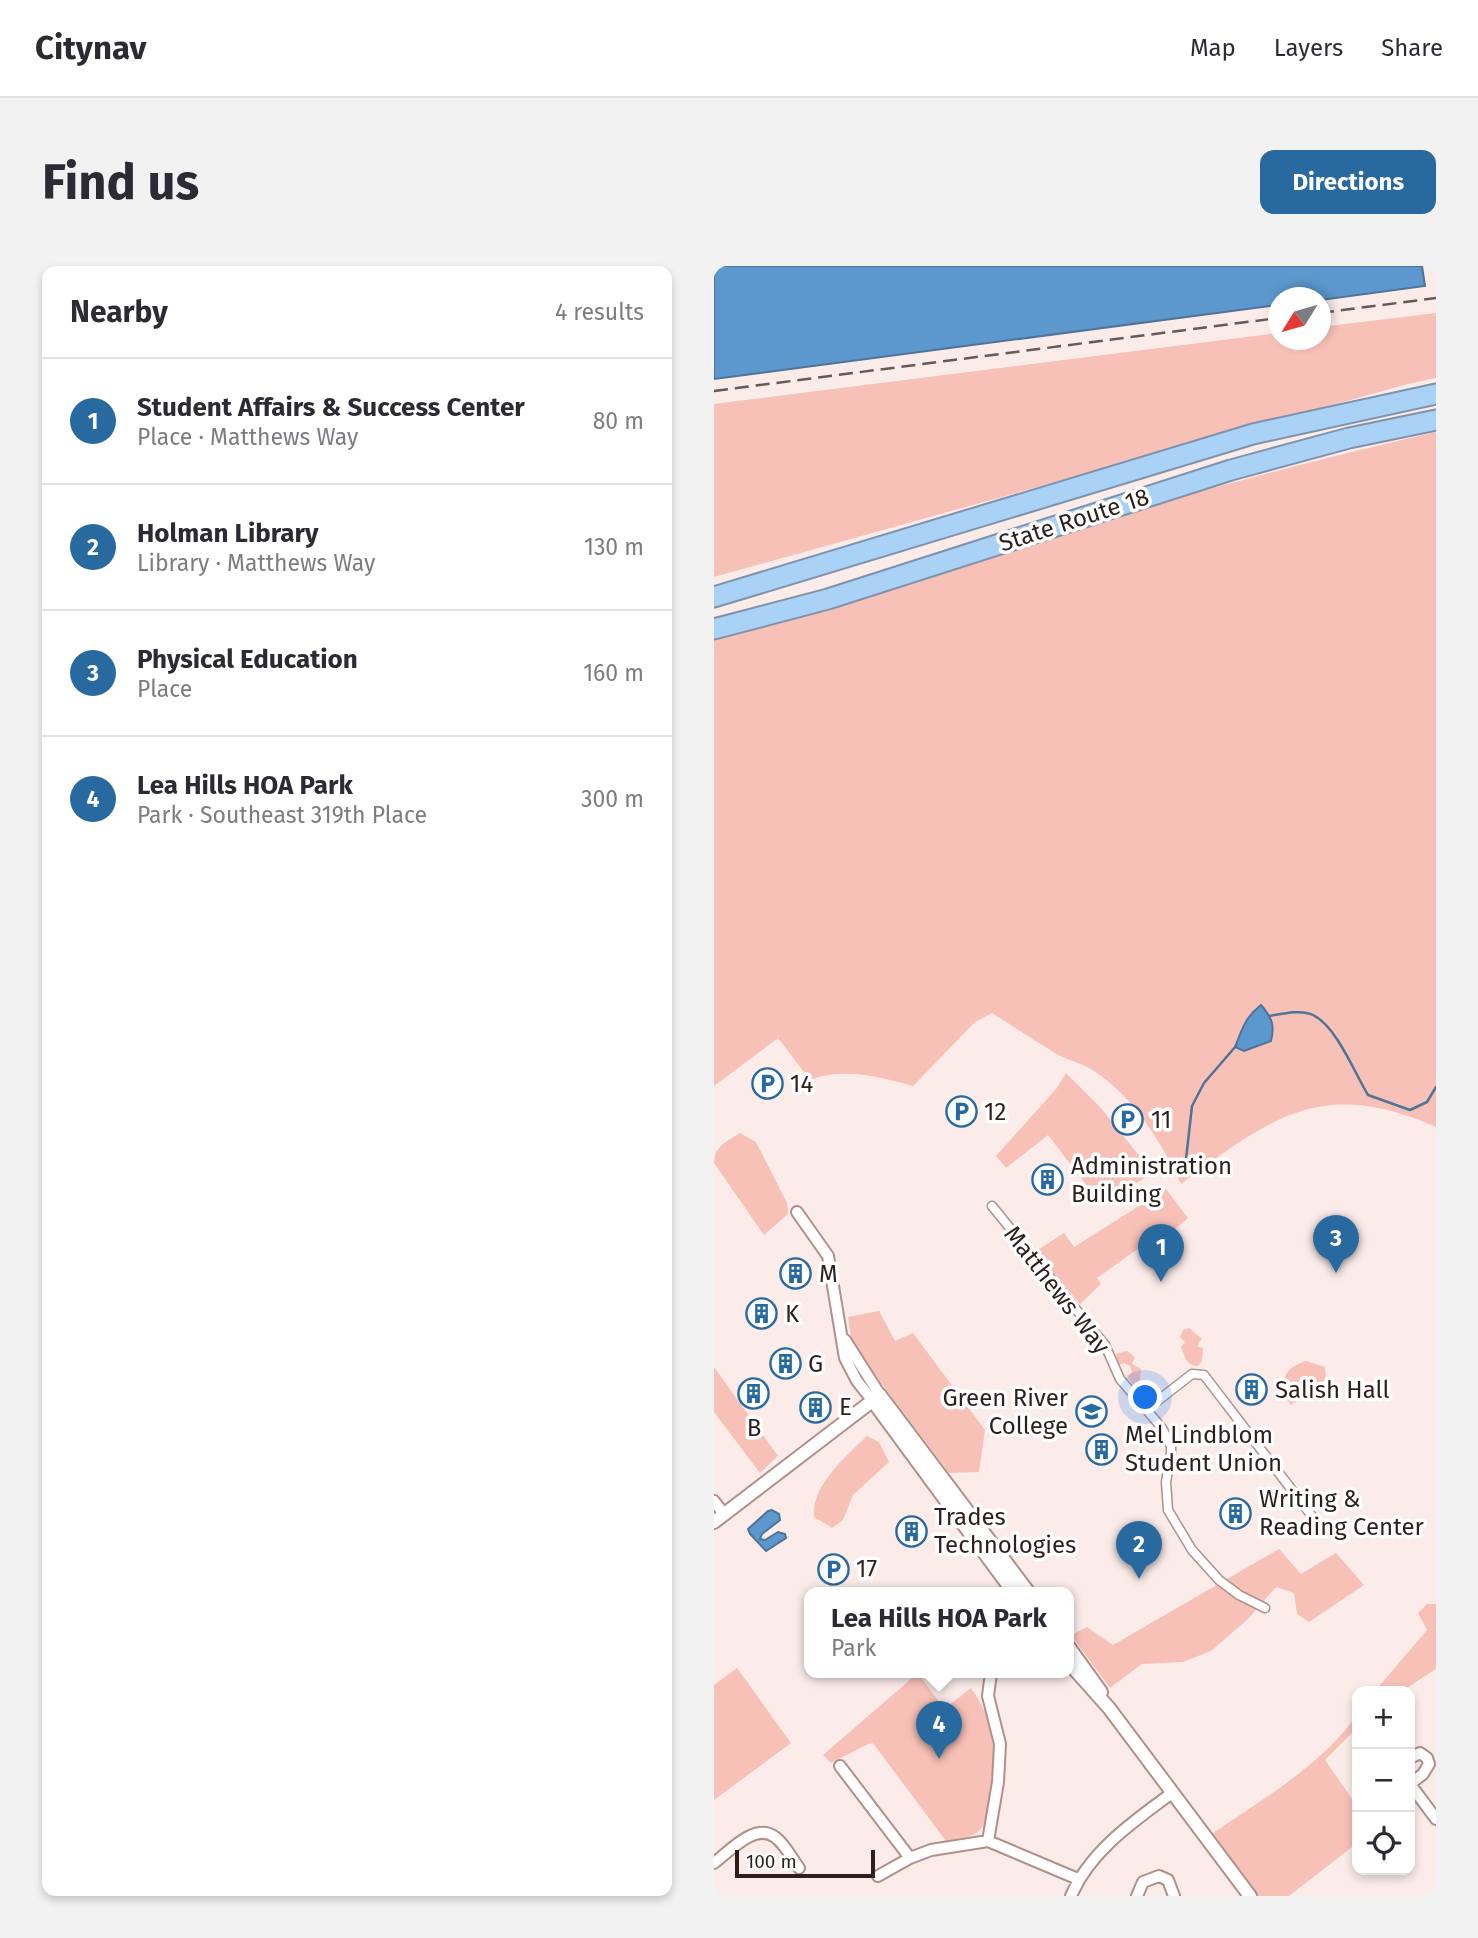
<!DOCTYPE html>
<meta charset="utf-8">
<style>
:root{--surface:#fff;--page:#f2f2f3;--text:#2b2b33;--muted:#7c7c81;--line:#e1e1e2;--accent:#28699f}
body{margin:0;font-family:"Fira Sans",sans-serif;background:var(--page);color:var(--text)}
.controls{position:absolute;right:21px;bottom:21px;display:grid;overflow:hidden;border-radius:14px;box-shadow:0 4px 10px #0003}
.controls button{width:63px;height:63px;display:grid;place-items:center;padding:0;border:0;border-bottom:2px solid var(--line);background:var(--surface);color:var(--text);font:35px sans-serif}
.compass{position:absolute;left:554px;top:21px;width:63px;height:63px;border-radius:50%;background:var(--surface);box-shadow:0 4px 10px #0003;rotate:233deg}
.scale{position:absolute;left:21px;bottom:18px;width:140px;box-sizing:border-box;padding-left:7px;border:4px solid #2c1f1d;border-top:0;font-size:19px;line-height:24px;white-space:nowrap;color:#2c1f1d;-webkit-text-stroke:5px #fefefe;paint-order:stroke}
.you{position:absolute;left:432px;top:1132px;width:24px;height:24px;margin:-18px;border:5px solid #fff;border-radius:50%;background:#1a73e8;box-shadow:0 0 0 10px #1a73e833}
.badge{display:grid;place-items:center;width:46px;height:46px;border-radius:50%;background:var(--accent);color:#fff;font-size:23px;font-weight:700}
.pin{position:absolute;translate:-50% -58px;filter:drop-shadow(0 2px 4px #0008)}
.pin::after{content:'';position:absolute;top:37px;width:24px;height:21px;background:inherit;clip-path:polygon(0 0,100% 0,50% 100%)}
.popup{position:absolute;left:90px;top:1321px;width:270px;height:91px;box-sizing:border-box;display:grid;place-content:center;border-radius:14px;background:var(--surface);filter:drop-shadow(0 2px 5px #0005);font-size:23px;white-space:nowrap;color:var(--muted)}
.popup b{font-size:26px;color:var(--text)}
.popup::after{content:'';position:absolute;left:50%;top:100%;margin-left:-14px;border:14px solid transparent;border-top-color:var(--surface)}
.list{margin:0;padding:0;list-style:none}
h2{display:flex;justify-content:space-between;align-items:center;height:91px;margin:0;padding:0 28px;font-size:30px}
h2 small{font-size:23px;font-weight:400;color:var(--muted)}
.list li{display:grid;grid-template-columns:46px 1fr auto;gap:21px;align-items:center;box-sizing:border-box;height:126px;padding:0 28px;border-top:2px solid var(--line)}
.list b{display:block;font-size:26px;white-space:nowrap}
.list p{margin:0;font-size:23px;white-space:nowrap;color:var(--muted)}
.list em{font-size:23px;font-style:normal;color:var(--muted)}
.icon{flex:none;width:38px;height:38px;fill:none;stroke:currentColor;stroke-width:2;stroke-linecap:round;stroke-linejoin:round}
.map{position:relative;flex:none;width:722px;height:1630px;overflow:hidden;border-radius:14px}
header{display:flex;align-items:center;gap:42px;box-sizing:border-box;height:98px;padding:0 35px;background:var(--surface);border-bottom:2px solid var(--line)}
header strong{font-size:33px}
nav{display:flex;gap:38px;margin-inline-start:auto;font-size:24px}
.intro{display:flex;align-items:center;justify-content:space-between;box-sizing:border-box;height:168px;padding:0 42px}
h1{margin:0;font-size:49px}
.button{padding:18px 32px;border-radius:14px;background:var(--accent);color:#fff;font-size:24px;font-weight:700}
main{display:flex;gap:42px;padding:0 42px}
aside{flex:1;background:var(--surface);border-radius:14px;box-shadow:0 4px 10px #0003}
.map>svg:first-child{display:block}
</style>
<header>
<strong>Citynav</strong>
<nav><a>Map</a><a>Layers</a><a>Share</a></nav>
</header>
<div class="intro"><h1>Find us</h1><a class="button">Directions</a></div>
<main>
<aside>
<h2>Nearby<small>4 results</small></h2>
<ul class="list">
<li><span class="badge">1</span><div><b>Student Affairs &amp; Success Center</b><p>Place · Matthews Way</p></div><em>80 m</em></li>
<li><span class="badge">2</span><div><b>Holman Library</b><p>Library · Matthews Way</p></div><em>130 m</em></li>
<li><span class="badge">3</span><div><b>Physical Education</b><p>Place</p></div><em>160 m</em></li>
<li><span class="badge">4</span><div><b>Lea Hills HOA Park</b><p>Park · Southeast 319th Place</p></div><em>300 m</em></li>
</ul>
</aside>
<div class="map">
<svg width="722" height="1630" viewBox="0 0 722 1630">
<rect width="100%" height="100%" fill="#fbecea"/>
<path fill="#f7c1b8" d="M722 47V112L694 118 0 311V138L564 67V74H606L607 61Z
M722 166V861C607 811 558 851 467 918 448 877 419 830 380 805 368 797 353 794 341 787 319 774 299 760 278 747L261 756 199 820C166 811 129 801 96 814L64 772 0 820V368C240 296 477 222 722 166Z
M352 807 386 841 439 907 387 938 334 869 292 902 282 890 343 822Z
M26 867 42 876 73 937 74 948 50 969 0 897C0 880 14 875 26 867Z
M452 923 474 952 430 989 425 982 383 1012 387 1018 366 1038 322 985 350 967 360 981Z
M165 1045 181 1075 199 1067 271 1164 265 1206 235 1207 138 1078 134 1051Z
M475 1062 488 1073 484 1077V1081L489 1082 488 1095 484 1100C472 1100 471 1090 467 1081L471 1076 466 1071 469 1064Z
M413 1085 421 1091 418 1098 427 1103 425 1121 420 1120 413 1110 418 1106 416 1100 410 1097 405 1099 402 1088Z
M592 1095 611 1101 612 1112 606 1119 577 1139C562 1121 569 1101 592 1095Z
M0 1101 64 1190 46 1207 0 1146Z
M153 1170 165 1176 175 1196 139 1229 129 1254 118 1262 100 1251C97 1220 132 1190 153 1170Z
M565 1283 587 1308 622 1287 650 1319 595 1356 583 1348 580 1327 562 1321 534 1353 497 1385 469 1396 428 1398 396 1422 357 1369 373 1361 399 1379Z
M713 1338H722V1403L688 1425H661L713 1364 704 1347Z
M23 1402 77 1477 0 1534V1419Z
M204 1407 230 1443 257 1422C284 1460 282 1492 274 1536 273 1545 273 1556 267 1563 259 1572 244 1572 232 1575L158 1476 117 1497 109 1489Z
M643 1449V1462L611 1494 643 1540V1577L575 1630H536L492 1572C545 1535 605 1502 643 1449Z"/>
<path fill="#5c98cd" stroke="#4e7498" stroke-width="2" d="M0 0H708L711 20 607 34 606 32H564V39L0 113Z
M547 739C558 752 561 759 557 775L530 785 521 781C528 764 531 751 547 739Z
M58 1244 65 1248 66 1254 48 1268 46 1273 51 1274 64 1266 71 1268 72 1272 52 1285 36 1268 34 1263 54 1245Z"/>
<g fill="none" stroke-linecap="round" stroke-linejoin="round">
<path stroke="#4e7498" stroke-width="2.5" d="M555 750C567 748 587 743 599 749 623 761 640 806 654 829L696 844 713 836 722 821
M471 902 478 840 490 817 522 780"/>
<defs>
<path id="pedestrian" d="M278 940 391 1079 406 1113 448 1162 457 1180V1187L452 1216 454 1244 478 1284 505 1314 525 1329 551 1342
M433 1143 478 1108 490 1109 597 1249"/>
<path id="minor" d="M83 946 114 990 131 1092 143 1115 158 1134
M131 1074 166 1129
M0 1235 10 1248
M696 1492 706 1487 713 1492 715 1498 709 1508 696 1518
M126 1500 196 1592
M696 1518 722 1553
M274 1575 284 1516 286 1478 274 1430 277 1407
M0 1597C16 1585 41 1556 61 1571 71 1578 78 1593 85 1602
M164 1610 196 1592 217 1584 274 1575 364 1613
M357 1630C376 1585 420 1555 458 1527
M423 1630 429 1616 445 1610 454 1614 460 1630"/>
<path id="tertiary" d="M158 1134 300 1327
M0 1256 166 1129 315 1327
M354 1380 387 1426
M354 1396 395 1442 536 1630"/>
<path id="motorway" d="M0 331 539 168 722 128
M0 363 114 333 517 204 635 172 722 154"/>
</defs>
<use href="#pedestrian" stroke="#b1908a" stroke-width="11"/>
<use href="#minor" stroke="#b1908a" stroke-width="14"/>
<use href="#tertiary" stroke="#b1908a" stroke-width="16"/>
<use href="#motorway" stroke="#7e93aa" stroke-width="23"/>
<use href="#pedestrian" stroke="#fff" stroke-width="8"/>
<use href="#minor" stroke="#fff" stroke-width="10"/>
<use href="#tertiary" stroke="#fff" stroke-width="12"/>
<use href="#motorway" stroke="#aad1f6" stroke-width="19"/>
<path stroke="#665957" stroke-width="2.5" stroke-dasharray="14 7" stroke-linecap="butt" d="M606 47 722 32
M0 125 564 52"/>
</g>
<defs>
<symbol id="parking-ring" viewBox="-11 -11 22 22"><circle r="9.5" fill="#fefefe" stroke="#28699f" stroke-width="1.5"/><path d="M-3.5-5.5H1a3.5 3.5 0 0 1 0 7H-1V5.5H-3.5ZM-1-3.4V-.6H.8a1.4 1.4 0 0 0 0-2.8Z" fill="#28699f"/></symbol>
<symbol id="building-ring" viewBox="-11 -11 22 22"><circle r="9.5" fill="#fefefe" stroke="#28699f" stroke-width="1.5"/><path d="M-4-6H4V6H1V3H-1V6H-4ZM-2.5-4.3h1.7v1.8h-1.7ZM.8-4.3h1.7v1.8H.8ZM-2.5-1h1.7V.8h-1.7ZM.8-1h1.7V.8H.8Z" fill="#28699f"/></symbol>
<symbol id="university-ring" viewBox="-11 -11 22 22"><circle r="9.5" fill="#fefefe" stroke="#28699f" stroke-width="1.5"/><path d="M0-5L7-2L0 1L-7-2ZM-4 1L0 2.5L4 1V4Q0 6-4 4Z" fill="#28699f"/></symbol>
</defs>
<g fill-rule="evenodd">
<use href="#parking-ring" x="36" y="800" width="35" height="35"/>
<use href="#parking-ring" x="230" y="828" width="35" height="35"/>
<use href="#parking-ring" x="396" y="836" width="35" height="35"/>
<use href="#building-ring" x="316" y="896" width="35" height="35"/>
<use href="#building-ring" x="64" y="990" width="35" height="35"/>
<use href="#building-ring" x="30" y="1030" width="35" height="35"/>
<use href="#building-ring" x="54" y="1080" width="35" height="35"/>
<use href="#building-ring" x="520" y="1106" width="35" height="35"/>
<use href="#building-ring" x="22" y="1110" width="35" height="35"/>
<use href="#building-ring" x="84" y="1124" width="35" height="35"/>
<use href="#university-ring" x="360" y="1128" width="35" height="35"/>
<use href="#building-ring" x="370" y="1166" width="35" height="35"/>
<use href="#building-ring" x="504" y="1230" width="35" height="35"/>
<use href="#building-ring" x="180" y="1248" width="35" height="35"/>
<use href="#parking-ring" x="102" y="1286" width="35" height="35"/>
</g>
<g text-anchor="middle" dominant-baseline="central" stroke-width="7" stroke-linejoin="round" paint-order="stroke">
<g font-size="24" fill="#2c1f1d" stroke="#fefefe">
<text transform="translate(360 254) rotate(-18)">State Route 18</text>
<text transform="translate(343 1024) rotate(52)">Matthews Way</text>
</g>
<g font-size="24" fill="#2c1f1d" stroke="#fefefe" text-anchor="start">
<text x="76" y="818">14</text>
<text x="270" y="846">12</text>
<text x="437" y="854">11</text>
<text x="357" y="900">Administration<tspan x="357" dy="28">Building</tspan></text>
<text x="105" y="1008">M</text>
<text x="71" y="1048">K</text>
<text x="94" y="1098">G</text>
<text x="561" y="1124">Salish Hall</text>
<text x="354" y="1132" text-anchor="end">Green River<tspan x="354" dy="28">College</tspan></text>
<text x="125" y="1141">E</text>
<text x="40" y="1162" text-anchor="middle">B</text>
<text x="411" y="1169">Mel Lindblom<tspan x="411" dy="28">Student Union</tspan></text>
<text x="545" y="1233">Writing &amp;<tspan x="545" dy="28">Reading Center</tspan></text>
<text x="220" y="1251">Trades<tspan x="220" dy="28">Technologies</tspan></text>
<text x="142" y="1303">17</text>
</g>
</g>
</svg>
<div class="controls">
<button>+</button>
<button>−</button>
<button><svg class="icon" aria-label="locate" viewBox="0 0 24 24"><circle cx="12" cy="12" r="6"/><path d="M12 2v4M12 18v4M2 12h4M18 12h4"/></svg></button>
</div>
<svg class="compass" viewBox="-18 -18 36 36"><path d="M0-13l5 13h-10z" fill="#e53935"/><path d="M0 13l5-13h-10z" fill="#7c7c81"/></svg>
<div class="scale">100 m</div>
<div class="you"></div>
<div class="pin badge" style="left:447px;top:1016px">1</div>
<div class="pin badge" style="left:425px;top:1313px">2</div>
<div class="pin badge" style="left:622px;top:1007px">3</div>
<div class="pin badge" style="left:225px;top:1493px">4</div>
<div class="popup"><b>Lea Hills HOA Park</b>Park</div>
</div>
</main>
